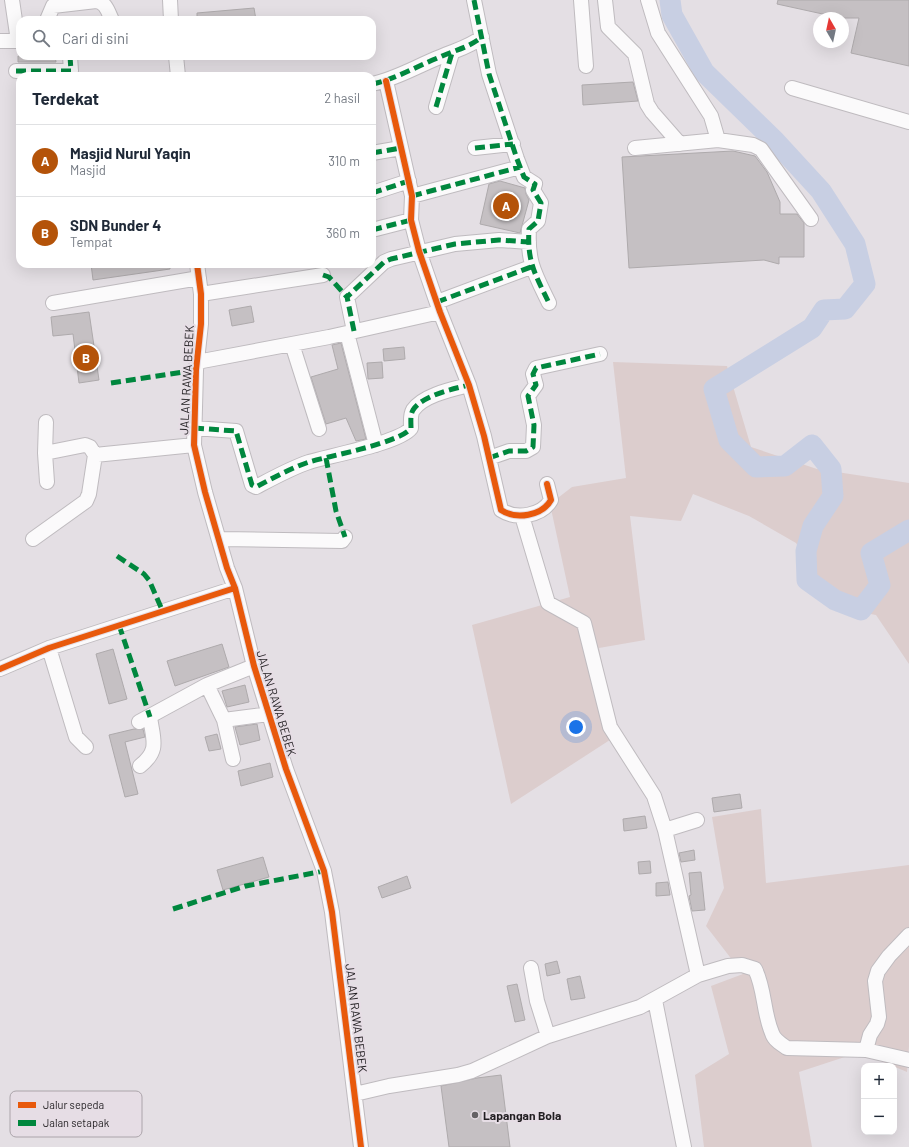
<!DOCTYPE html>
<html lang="id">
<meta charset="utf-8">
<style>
:root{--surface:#fff;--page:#f6f6f7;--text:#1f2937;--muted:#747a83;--line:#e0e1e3;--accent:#b45309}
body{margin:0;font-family:Barlow,sans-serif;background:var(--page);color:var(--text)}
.controls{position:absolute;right:12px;bottom:12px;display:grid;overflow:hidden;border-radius:8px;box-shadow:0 4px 16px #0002}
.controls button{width:36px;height:36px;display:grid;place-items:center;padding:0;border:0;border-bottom:1px solid var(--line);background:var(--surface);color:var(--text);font:20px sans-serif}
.compass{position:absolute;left:813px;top:12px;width:36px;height:36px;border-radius:50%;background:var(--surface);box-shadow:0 4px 16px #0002;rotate:351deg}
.you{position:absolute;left:576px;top:727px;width:14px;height:14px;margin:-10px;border:3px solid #fff;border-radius:50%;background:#1a73e8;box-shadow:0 0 0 6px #1a73e833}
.badge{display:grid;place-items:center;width:26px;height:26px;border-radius:50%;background:var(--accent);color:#fff;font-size:13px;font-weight:700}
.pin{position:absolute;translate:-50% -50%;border:2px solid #fff;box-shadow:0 1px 4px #0006}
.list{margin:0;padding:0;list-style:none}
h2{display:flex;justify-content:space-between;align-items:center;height:52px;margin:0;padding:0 16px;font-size:17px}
h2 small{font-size:13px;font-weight:400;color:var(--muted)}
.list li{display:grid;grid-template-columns:26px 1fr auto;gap:12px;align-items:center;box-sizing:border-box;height:72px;padding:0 16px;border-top:1px solid var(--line)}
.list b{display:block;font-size:15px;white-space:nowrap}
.list p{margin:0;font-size:13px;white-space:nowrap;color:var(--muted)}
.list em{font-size:13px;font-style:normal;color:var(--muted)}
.icon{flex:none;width:22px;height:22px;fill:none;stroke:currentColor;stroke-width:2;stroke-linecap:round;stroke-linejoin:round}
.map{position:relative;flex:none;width:909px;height:1147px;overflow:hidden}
.search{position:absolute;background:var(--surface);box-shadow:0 4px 16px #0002;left:16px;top:16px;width:360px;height:44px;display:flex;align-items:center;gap:10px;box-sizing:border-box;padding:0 14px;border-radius:12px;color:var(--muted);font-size:15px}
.panel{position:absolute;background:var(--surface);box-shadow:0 4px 16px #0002;left:16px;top:72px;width:360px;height:196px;border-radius:12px}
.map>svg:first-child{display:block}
</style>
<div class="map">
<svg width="909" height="1147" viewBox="0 0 909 1147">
<rect width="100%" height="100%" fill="#e4dfe4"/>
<path fill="#dccdcd" d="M613 362 727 366 751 447 817 469 909 483V664L876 615 832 607 796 543 749 516 693 494 681 521 630 516 645 640 599 648 616 736 511 804 472 625 570 597 550 504 572 487 626 478Z
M761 809 766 883 909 865V1046L907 1072 860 1052 799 1072 812 1147H704L695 1075 729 1054 711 986 743 974 706 926 724 888 712 817Z"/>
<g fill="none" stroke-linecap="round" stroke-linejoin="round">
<path stroke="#c8cfe3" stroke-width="21" d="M670 0 672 15 704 72 775 141 821 191 855 244 865 284 845 309 824 310 812 328 714 389 729 440 756 467 785 466 812 445 831 469 833 496 813 526 806 551 807 580 835 600 861 610 880 585 871 553 909 530"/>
</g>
<path fill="#c5c0c3" stroke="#aeaaac" d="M778 0H909V66L851 53 859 18H841L777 4Z
M254 8 256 20H197V13Z
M18 56H55L56 62H18Z
M633 82 638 101 583 105 582 85Z
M733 151 755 156 767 172 780 202V214H797L804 223V257H779V264L764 260 629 268 622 157Z
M500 181 525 188 526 194 529 200 520 233 480 224 489 184Z
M91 264H103V267L123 264H170V269L93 280Z
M251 306 254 322 232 326 229 310Z
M89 312 99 380 79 383 73 334 53 336 51 317Z
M341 343 366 439 356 441 346 418 326 424 311 377 338 369 332 345Z
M404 347 405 359 384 361 383 349Z
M382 362 383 378 368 379 367 363Z
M222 644 229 667 175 686 167 661Z
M113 649 127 699 109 704 96 654Z
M245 685 249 702 227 707 222 691Z
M257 724 260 740 240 745 235 727Z
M134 729H143L145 737 125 742 138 794 125 797 109 735Z
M217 734 221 749 209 751 205 737Z
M270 763 273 777 241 786 238 771Z
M740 794 742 808 714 812 712 798Z
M645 816 647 828 624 831 623 819Z
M694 850 695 860 681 862 679 853Z
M263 857 269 877 223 890 217 870Z
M650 861 651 873 639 874 638 862Z
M701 872 705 910 692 911 689 896 691 895 689 873Z
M407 876 411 888 382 898 378 887Z
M668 882 670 895 656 896V883Z
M557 961 560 973 547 976 545 964Z
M580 976 585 998 571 1000 567 979Z
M517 984 525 1020 515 1022 507 986Z
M501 1075 510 1147H449L441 1086 477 1078Z"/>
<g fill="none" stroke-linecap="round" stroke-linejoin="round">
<defs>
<path id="minor" d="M12 0 18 41
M170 0 171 20
M474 0 489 74 517 159 524 177 535 184 533 190 541 203 538 221 529 229C527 262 535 274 549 303
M581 0 586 66
M605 0 608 27 635 54 647 104 652 112 680 144
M47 20 53 6 96 1C106 2 108 12 112 20
M0 41H20
M176 56 178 76
M16 71H71L70 56
M386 81 412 196 411 220 419 251 440 312 469 385 484 436 501 510C516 520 542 516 551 500L547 484
M372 84C396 79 417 66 440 57 455 50 468 48 482 37
M792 88 909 122
M436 107 452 53
M718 140 753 145 761 149 811 219
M475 148 513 144
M635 148 718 140 711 116 658 33 648 0
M372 153 401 148
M372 193 409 181
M412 196 520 167
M372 230 411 220
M197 264 201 294V324L196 370 194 445 205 492 227 568 235 588 254 666 286 769 324 871 332 912 361 1147
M201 294 323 275
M437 302 531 267
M53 303 199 278
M354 331 347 297 384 262 391 259 455 244 499 240 529 242
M347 333 376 445
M292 344 319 429
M197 362 329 337 440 312
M46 422 45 453 47 482
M194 428 236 431 252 485 256 487C273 478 291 468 309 462 329 456 400 443 411 428 411 422 410 415 413 410 423 395 453 389 469 385
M45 453 85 445 90 447 95 455
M489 458 509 451H526L533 447 534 425 528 396 536 385 533 374 536 368 600 354
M522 516 548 603 584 623 610 727 654 796 665 830
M33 539 86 501 89 494 95 455 194 445
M220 539 342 541 345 537
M49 648 76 737 86 747
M0 669 49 648 235 588
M207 685 224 720 233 759
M224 720 269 714
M139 722 207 685 254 666
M140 766C160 750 153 740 150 717
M697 820 665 830 698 975
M531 968 537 1001 548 1036
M655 1000 684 1147
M866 1050 870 1035 877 1024 879 1017 875 981 878 971 889 956 909 935
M355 1094 389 1086 458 1075 472 1071 548 1036 640 1007 698 975 728 966 742 965 755 969C765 989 763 1012 772 1033 774 1040 781 1044 787 1048L866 1050 909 1060"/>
</defs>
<use href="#minor" stroke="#bfbbbf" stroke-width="16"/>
<use href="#minor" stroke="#fbfafb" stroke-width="14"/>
<path stroke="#00873e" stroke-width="5" stroke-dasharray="10 5" stroke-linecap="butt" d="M474 0 489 74 517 159 524 177 535 184 533 190 541 203 538 221 529 229C527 262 535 274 549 303
M16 71H71L70 56
M372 84C396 79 417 66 440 57 455 50 468 48 482 37
M436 107 452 53
M475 148 513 144
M372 153 401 148
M372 193 409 181
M412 196 520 167
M372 230 411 220
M323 275 329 277 347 297
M437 302 531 267
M354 331 347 297 384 262 391 259 455 244 499 240 529 242
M111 383 196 370
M194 428 236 431 252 485 256 487C273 478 291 468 309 462 329 456 400 443 411 428 411 422 410 415 413 410 423 395 453 389 469 385
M326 458 336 511 345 537
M489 458 509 451H526L533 447 534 425 528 396 536 385 533 374 536 368 600 354
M117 556 144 574 149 580 163 612
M119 625 150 717
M173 909 246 886 324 871"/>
<defs>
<path id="cycleway" d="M386 81 412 196 411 220 419 251 440 312 469 385 484 436 501 510C516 520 542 516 551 500L547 484
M197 264 201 294V324L196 370 194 445 205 492 227 568 235 588 254 666 286 769 324 871 332 912 361 1147
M0 669 49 648 235 588"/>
</defs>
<use href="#cycleway" stroke="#e6dde5" stroke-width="8"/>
<use href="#cycleway" stroke="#e8590c" stroke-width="6"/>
</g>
<circle fill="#656265" stroke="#e6dde5" stroke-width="1.5" cx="475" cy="1115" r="4"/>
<g text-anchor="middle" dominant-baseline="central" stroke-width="4" stroke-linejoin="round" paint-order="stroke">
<g font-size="12" fill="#211e21" stroke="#e6dde5">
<text transform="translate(186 380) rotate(-87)">JALAN RAWA BEBEK</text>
<text transform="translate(277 703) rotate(73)">JALAN RAWA BEBEK</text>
<text transform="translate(357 1018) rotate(83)">JALAN RAWA BEBEK</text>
</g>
<g font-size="12" font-weight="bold" fill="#211e21" stroke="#e6dde5" text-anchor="start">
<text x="483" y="1115">Lapangan Bola</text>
</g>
</g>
<rect x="10" y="1091" width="132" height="46" rx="6" fill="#e6dde5" stroke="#aba4aa" stroke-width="1"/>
<rect x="18" y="1102" width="18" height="6" fill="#e8590c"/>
<rect x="18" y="1120" width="18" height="6" fill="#00873e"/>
<g font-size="11" fill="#211e21">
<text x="43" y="1109">Jalur sepeda</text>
<text x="43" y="1127">Jalan setapak</text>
</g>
</svg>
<div class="controls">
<button>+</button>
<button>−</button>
</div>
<svg class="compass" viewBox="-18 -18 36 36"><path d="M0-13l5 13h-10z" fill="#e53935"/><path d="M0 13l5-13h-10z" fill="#747a83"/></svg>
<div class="you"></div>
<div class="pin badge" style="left:506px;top:206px">A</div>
<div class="pin badge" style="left:86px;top:358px">B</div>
<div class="search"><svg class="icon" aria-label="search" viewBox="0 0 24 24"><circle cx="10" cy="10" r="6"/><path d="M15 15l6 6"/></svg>Cari di sini</div>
<section class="panel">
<h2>Terdekat<small>2 hasil</small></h2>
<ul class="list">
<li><span class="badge">A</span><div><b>Masjid Nurul Yaqin</b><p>Masjid</p></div><em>310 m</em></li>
<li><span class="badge">B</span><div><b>SDN Bunder 4</b><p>Tempat</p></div><em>360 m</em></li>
</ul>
</section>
</div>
